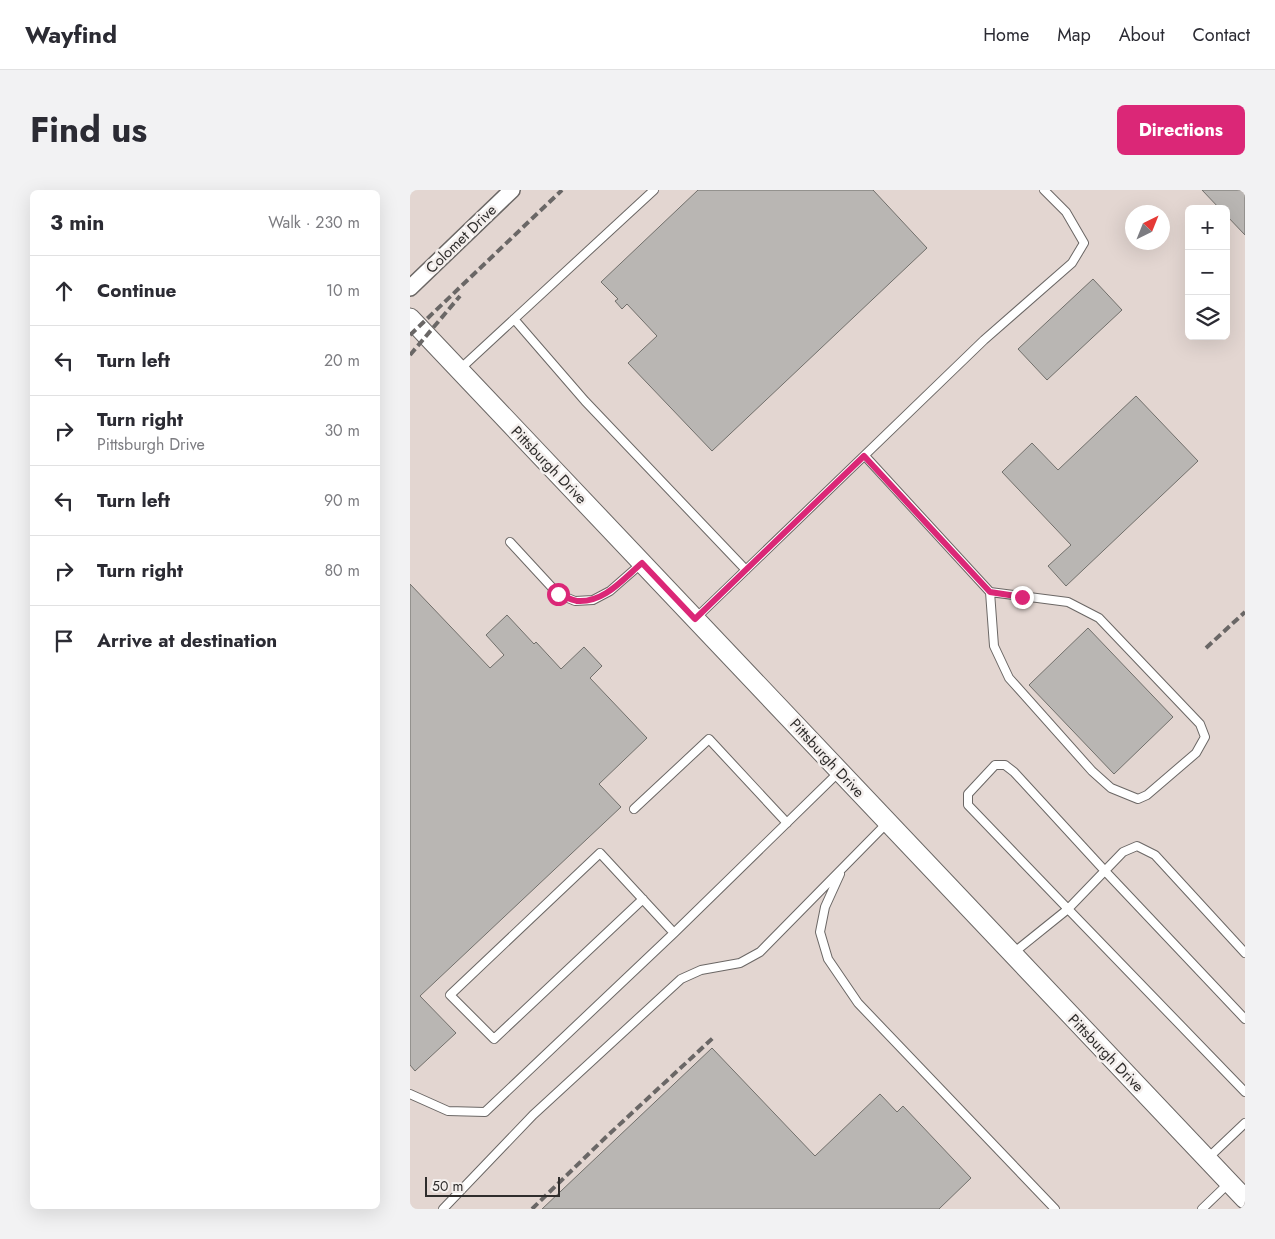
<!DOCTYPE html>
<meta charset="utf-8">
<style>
:root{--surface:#fff;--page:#f2f2f3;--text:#2b2b33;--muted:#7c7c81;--line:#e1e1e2;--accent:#db2777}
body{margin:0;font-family:Jost,sans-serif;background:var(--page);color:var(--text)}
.controls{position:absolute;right:15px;top:15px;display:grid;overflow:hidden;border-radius:8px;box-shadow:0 5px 20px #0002}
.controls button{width:45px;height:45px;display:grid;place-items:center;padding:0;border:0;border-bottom:1px solid var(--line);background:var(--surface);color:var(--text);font:25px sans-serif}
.compass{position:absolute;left:715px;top:15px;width:45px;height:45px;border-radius:50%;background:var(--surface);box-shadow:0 5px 20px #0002;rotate:43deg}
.scale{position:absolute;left:15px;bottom:12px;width:135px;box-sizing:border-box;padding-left:5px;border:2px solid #2f2d2c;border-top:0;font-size:14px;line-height:18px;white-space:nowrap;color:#2f2d2c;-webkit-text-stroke:4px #f4efed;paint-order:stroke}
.stop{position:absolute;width:15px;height:15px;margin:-11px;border:4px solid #db2777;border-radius:50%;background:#fff}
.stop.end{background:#db2777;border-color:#fff;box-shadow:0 1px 5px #0008}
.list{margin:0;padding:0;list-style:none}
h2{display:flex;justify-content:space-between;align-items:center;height:65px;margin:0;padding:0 20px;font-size:21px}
h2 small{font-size:16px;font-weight:400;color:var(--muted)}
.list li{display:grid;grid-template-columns:32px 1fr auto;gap:15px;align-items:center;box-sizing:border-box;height:70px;padding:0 20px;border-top:1px solid var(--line)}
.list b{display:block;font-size:19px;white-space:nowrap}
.list p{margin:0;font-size:16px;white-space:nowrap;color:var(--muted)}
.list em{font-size:16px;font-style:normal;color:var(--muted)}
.icon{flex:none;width:28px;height:28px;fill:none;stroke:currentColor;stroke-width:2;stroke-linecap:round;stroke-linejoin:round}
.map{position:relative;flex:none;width:835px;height:1019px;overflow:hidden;border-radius:8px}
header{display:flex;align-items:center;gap:30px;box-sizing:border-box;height:70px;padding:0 25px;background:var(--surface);border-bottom:1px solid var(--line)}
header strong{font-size:24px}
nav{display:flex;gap:28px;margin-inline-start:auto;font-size:18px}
.intro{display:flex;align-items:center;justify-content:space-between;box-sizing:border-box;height:120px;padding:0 30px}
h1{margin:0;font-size:35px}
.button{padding:12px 22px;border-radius:8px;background:var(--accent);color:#fff;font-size:18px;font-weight:700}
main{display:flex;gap:30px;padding:0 30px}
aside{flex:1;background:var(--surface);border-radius:8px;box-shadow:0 5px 20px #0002}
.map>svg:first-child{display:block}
</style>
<header>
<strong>Wayfind</strong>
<nav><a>Home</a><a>Map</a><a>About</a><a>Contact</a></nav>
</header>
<div class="intro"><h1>Find us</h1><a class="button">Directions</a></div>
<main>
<aside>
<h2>3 min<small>Walk · 230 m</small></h2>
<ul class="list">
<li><svg class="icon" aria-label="ahead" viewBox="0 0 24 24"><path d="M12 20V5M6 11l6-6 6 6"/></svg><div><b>Continue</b></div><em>10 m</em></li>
<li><svg class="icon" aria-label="left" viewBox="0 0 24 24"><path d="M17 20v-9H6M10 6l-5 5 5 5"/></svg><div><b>Turn left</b></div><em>20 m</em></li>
<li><svg class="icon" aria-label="right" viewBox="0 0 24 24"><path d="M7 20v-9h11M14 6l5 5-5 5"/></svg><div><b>Turn right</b><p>Pittsburgh Drive</p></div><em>30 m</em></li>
<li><svg class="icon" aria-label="left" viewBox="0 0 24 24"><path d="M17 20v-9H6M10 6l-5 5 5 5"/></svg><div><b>Turn left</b></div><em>90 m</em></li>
<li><svg class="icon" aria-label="right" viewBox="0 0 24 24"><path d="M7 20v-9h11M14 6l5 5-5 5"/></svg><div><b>Turn right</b></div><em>80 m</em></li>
<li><svg class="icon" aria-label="arrive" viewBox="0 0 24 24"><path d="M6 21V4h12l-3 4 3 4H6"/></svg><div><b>Arrive at destination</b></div></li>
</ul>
</aside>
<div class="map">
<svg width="835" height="1019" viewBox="0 0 835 1019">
<rect width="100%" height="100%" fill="#e7e2e0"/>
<path fill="#e3d6d1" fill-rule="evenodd" d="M0 0H835V1019H0ZM779 19H816V146H779ZM722 22H752V52H722Z"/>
<path fill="#b9b6b3" stroke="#716f6b" d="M288 0H463L517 58 302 261 218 173 247 146 217 114 212 119 205 111 208 109 191 92Z
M792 0H835V45L816 25V19H810Z
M683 89 712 120 637 190 608 159Z
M726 206 788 271 656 396 638 376 661 355 592 282 622 253 648 280Z
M0 394 80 478 94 465 76 445 97 425 124 454 126 452 151 479 174 457 192 476 180 488 237 548 189 594 211 617 10 806 46 843 5 881 0 875Z
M678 438 763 527 704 584 619 495Z
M302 858 405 966 470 904 487 922 493 916 561 988 529 1019H132Z"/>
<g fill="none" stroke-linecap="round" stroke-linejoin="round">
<defs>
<path id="service" d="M104 129 175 211 336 380
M49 180 244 0
M455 266 580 402 658 412 689 428 790 534 795 547 786 563 737 605 728 609 701 598 682 581 599 488 584 456 580 402
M100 352 148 404 165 411 183 410 200 401 232 373
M285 429 574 150 662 73 674 53 656 22 634 0
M224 619 299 549 377 633
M430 684 415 717 410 742 418 769 448 813 645 1019
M233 709 84 849 40 805 190 663 264 743
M835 763 745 665 727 656 713 662 658 719 558 615V604L585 575H595L604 582 695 681 835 829
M602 764 658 719 835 902
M0 904 38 921 75 922 264 743 430 581
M797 969 835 933
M33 1019 123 925 271 789 291 780 330 773 350 762 478 632
M792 1019 819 993"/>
<path id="minor" d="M0 98 102 0"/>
<path id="tertiary" d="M0 128 835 1009"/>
</defs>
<use href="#service" stroke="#6b6765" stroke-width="10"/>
<use href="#minor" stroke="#6b6765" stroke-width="18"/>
<use href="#tertiary" stroke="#6b6765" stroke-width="21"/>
<use href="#service" stroke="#fff" stroke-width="8"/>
<use href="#minor" stroke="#fff" stroke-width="15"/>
<use href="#tertiary" stroke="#fff" stroke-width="19"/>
<path stroke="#6a6766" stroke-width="4" stroke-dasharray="8 4" stroke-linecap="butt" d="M0 145 152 0
M0 165 50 106
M796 458 835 422
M122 1019 195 948 304 847"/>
</g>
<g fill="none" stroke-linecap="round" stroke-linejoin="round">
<path stroke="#db2777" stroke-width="6" d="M148 404C154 406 161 410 167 411 194 413 213 389 232 373L285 429 454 266 580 402 612 407"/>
</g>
<g text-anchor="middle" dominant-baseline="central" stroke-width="5" stroke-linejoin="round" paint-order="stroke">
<g font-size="15" fill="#2f2d2c" stroke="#f4efed">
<text transform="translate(51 49) rotate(-44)">Colomet Drive</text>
<text transform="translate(139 275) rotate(46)">Pittsburgh Drive</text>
<text transform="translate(417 568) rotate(47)">Pittsburgh Drive</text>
<text transform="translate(696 863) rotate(46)">Pittsburgh Drive</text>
</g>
</g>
</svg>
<div class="controls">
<button>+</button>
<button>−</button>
<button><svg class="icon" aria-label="layers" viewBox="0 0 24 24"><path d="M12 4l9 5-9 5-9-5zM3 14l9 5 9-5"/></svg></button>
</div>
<svg class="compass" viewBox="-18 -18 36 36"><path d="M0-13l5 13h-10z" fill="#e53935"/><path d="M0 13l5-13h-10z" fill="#7c7c81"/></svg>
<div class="scale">50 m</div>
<div class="stop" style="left:148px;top:404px"></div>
<div class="stop end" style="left:612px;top:407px"></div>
</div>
</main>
